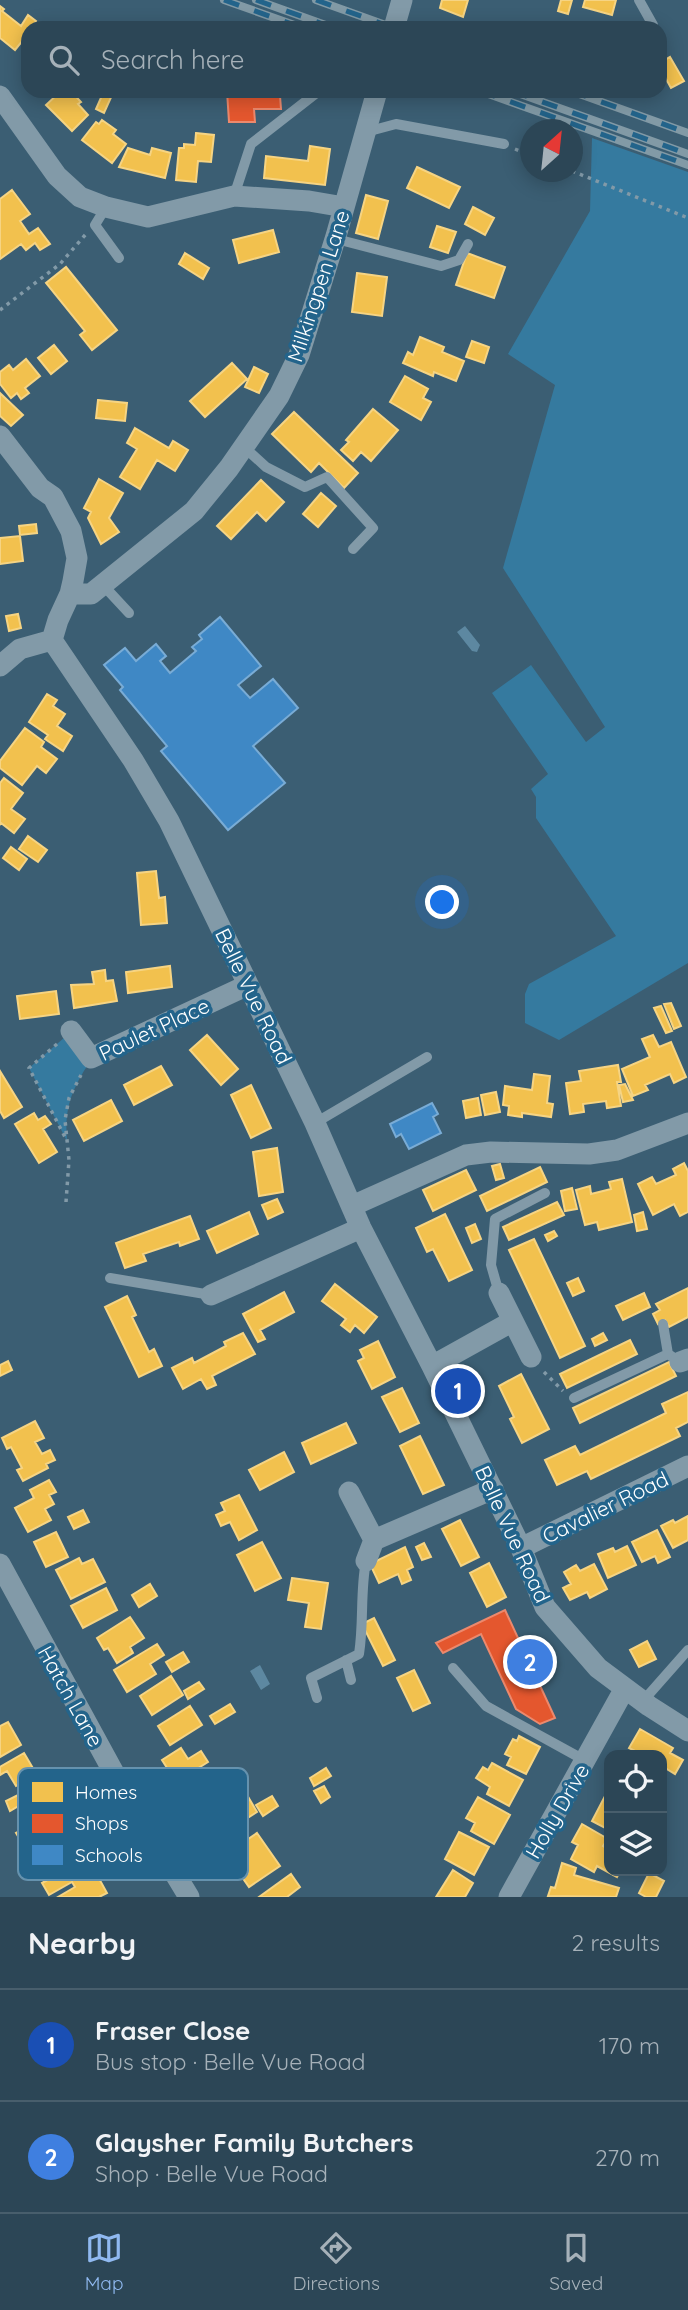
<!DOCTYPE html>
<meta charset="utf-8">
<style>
:root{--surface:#2c4656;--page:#344d5c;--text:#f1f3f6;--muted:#a6b1b9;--line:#485e6c;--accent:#90b9f0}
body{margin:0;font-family:Quicksand,sans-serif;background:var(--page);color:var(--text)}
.controls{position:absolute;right:21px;bottom:21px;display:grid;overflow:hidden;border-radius:14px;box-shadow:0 4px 18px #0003}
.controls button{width:63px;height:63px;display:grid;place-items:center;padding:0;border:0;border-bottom:2px solid var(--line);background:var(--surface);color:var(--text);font:35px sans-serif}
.compass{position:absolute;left:520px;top:119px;width:63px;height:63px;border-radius:50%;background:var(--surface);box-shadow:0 4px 18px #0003;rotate:27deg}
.you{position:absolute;left:443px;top:903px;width:24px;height:24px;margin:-18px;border:5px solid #fff;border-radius:50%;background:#1a73e8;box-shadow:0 0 0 10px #1a73e833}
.badge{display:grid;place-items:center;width:46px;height:46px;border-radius:50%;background:var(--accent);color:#fff;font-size:23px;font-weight:700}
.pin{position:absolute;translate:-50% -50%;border:4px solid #fff;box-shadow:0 2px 7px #0006}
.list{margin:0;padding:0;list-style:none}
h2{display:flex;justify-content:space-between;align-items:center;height:91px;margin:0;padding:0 28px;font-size:30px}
h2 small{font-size:23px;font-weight:400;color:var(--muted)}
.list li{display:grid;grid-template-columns:46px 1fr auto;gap:21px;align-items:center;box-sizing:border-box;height:112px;padding:0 28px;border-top:2px solid var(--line)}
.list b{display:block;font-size:26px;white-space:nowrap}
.list p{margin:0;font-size:23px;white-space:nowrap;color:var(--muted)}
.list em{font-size:23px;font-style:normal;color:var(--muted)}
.icon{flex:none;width:38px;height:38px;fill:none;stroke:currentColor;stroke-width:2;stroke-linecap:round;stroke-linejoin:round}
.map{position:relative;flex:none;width:688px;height:1897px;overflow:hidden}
.search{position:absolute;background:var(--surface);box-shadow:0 4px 18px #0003;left:21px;right:21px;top:21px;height:77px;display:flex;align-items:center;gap:18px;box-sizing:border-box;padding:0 24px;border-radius:21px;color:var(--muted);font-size:26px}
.sheet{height:315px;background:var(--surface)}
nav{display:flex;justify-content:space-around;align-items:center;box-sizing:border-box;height:98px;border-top:2px solid var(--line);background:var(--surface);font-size:19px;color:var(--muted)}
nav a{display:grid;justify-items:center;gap:4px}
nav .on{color:var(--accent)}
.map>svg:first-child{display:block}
</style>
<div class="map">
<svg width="688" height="1897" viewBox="0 0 688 1897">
<rect width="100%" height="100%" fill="#3b5e73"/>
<path fill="#357a9f" d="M592 138 688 172V963L559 1040 525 1023V994L529 984 616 936 536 818V797L531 789 548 774 492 693 531 665 586 742 605 727 503 568 555 385 508 354 590 211Z
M72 1031 92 1058C73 1088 64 1105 67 1141L29 1068Z"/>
<path fill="#5d88a1" d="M465 626 480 645 477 652 472 651 457 632Z
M260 1665 270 1684 261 1690 250 1671Z"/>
<path fill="#f2c14e" stroke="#f6d483" stroke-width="2" d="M442 0H468L463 17 440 8Z
M561 0H572L568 14 558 11Z
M585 0H616L612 15 583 7Z
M0 6 4 9 2 11 21 26 28 15 36 21 32 28H28V34L15 50 0 38Z
M670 57 684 81 671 88 660 68V63Z
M61 91H71L81 102 78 104 88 115 72 131 46 105Z
M104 91 113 93 104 113 96 109Z
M102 120 116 130 113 134 126 144 112 163 82 140 96 122 99 124Z
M196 133 214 135 211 162 198 161 196 182 176 180 179 148H184V144L195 145Z
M310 146 330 149 325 185 264 178 266 156 308 161Z
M128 148 150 155 152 148 171 153 165 178 119 167Z
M417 167 460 187 449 208 407 188Z
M12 190 30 214 20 221 29 234 38 228 50 244 40 250 35 243 26 250 21 244 0 259V199Z
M366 195 388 201 378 239 356 233Z
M473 207 494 218 485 235 465 224Z
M437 226 456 232 448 253 430 247Z
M273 230 279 252 239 263 233 240Z
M185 253 209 268 203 279 179 264Z
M467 253 505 267 494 298 456 285Z
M66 267 117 330 92 350 80 335 85 331 46 283Z
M357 273 387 277 382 316 352 312Z
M420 337 444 347 442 352 464 361 456 381 434 372 433 376 403 363 408 352 413 355Z
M472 341 489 347 484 363 466 357Z
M54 345 67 361 51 374 38 358Z
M26 359 40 376 25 388 29 393 21 399 17 393 11 398 0 384V372L9 365 13 370Z
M232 363 247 379 205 417 190 401Z
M254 367 268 374 259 393 245 387Z
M405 376 428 389 423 398 431 402 421 420 390 402Z
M0 393 23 415 11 426 0 416Z
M98 400 127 403 125 421 96 418Z
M373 409 398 430 371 461 361 452 353 461 341 450 349 442 346 440Z
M294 412 358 473 344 488 319 463 311 472 272 434Z
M135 428 169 448 173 441 188 450 175 471 157 460 140 489 120 477 137 449 127 443Z
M99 479 123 493 109 518 119 532 101 544 88 518 91 512 84 508Z
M261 480 284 502 266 521 257 512 231 539 217 526Z
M321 493 336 506 318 527 303 514Z
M36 524 37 533 20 535 19 526Z
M20 536 23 561 0 564V538Z
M18 614 21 628 9 631 6 616Z
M47 694 57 700 53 706 65 714 57 726 72 736 63 751 45 739 48 735 29 722Z
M25 728 44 742 41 747 57 759 46 773 37 766 22 785 0 768V761Z
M4 778 23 793 11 809 25 819 14 833 1 823 0 825V783Z
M28 836 47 850 38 862 19 849Z
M11 847 27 859 19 870 3 858Z
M156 871 159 898 165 897 167 923 141 925 137 873Z
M170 966 172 987 128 993 126 972Z
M105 970 106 981 113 980 117 1001 74 1008 71 985 94 984 92 972Z
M56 991 59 1014 20 1019 17 996Z
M671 1003 681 1026 674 1029 664 1004Z
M661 1006 672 1031 666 1033 654 1008Z
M207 1035 238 1069 221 1085 190 1050Z
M653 1035 659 1047 671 1042 686 1077 674 1083 670 1074 645 1085 648 1090 633 1096 622 1069 650 1057 642 1039Z
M618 1065 621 1082H617L621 1106 607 1108 606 1101 583 1104 584 1112 570 1114 566 1083 581 1081 579 1071Z
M161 1066 172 1085 134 1105 124 1085Z
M0 1071 22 1107 4 1118 0 1111Z
M534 1074 550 1076 547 1103 553 1104 551 1117 522 1113V1117L508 1115 509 1106 503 1105 505 1086 532 1090Z
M625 1084 633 1100 623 1102 619 1085Z
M251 1085 271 1128 251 1138 231 1095Z
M496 1092 500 1112 485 1115 481 1095Z
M478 1098 481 1115 466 1118 463 1101Z
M111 1100 122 1121 84 1141 73 1120Z
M34 1113 38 1120 45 1116 51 1124 43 1129 57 1152 39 1163 15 1124Z
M277 1148 283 1192 259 1196 253 1152Z
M684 1163 688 1171V1212L680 1216 674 1204 653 1215 638 1184 652 1177 656 1184 676 1175 673 1169Z
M500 1164 504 1178 496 1180 492 1166Z
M540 1167 547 1182 487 1211 480 1196Z
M466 1170 476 1190 433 1211 423 1190Z
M622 1179 632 1222 599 1230 597 1222 585 1225 576 1190 590 1186 591 1194 611 1189 609 1182Z
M572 1188 577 1209 565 1211 561 1191Z
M277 1199 283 1212 268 1219 262 1205Z
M557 1202 564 1215 509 1240 503 1227Z
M249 1212 258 1234 217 1253 207 1231Z
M643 1212 647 1229 637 1231 634 1215Z
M445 1214 472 1270 449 1281 433 1249 427 1252 416 1228Z
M190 1216 199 1239 180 1246 179 1242 143 1254 146 1261 125 1268 116 1243Z
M475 1224 481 1239 472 1243 466 1228Z
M554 1231 557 1236 548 1241 545 1235Z
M534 1239 585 1346 560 1358 509 1250Z
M578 1278 584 1291 573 1296 567 1283Z
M335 1284 377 1317 364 1333 355 1325 350 1332 341 1325 346 1319 322 1301Z
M688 1288V1317L669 1327 665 1320 658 1324 653 1314 660 1310 656 1304Z
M284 1292 294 1312 260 1330 265 1339 258 1342 243 1314Z
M644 1293 650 1307 623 1320 616 1306Z
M127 1296 136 1315 132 1317 149 1352 154 1349 162 1366 139 1377 105 1307Z
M243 1333 255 1354 212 1376 216 1385 207 1389 201 1379 183 1389 172 1368 192 1358 194 1363 226 1346 224 1342Z
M603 1333 607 1340 595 1346 592 1339Z
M630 1340 637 1354 567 1388 560 1374Z
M378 1341 395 1377 372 1389 358 1361 364 1358 360 1350Z
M8 1361 12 1370 0 1376V1365Z
M669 1362 676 1376 580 1423 573 1408Z
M521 1374 549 1429 522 1443 510 1419 514 1417 499 1386Z
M402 1388 419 1423 400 1432 382 1397Z
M688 1392V1422L676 1428 680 1436 591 1479 587 1471 557 1485 545 1460 575 1446 580 1455 666 1413 662 1404Z
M35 1421 44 1438 35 1442 42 1454 50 1450 55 1460 46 1464 48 1468 23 1481 17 1470 22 1468 11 1447 7 1449 2 1438Z
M346 1423 356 1443 311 1464 302 1443Z
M420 1436 444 1485 423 1494 400 1446Z
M284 1452 294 1472 260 1490 249 1470Z
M49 1480 56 1492 49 1495 54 1504 45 1509 51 1520 28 1532 15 1508 34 1498 30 1490Z
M239 1495 257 1530 239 1540 230 1522 221 1526 216 1515 225 1511 221 1503Z
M83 1510 89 1522 74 1529 68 1517Z
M688 1516V1540L673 1548 661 1526 673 1520 675 1523Z
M460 1520 479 1557 461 1566 442 1529Z
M657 1530 670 1557 658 1563 655 1556 642 1562 632 1542Z
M56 1532 68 1557 46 1567 34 1542Z
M262 1542 281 1578 255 1591 237 1555Z
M424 1543 431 1557 422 1560 416 1547Z
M627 1546 636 1565 608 1578 598 1554 613 1548 615 1552Z
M405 1547 413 1567 407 1570 411 1580 402 1584 398 1574 379 1583 370 1564Z
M79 1558 82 1564 93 1559 105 1582 71 1599 56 1570Z
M489 1563 506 1597 487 1607 470 1573Z
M594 1564 607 1589 590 1598 587 1592 570 1600 563 1588 571 1584 564 1572 576 1565 580 1571Z
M292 1578 328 1583 321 1629 305 1627 309 1603 288 1600Z
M150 1584 157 1596 139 1607 132 1595Z
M106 1588 117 1610 83 1628 71 1606Z
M130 1617 144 1638 130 1647 133 1653 117 1663 108 1648 104 1650 97 1638Z
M374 1618 395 1660 383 1666 362 1624Z
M647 1641 656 1659 639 1667 630 1650Z
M157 1644 164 1655 150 1664 156 1674 127 1692 114 1670Z
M183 1652 189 1662 172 1672 166 1662Z
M414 1670 430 1703 413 1711 397 1678Z
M171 1676 183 1695 152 1715 140 1696Z
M199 1682 204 1689 188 1699 184 1691Z
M230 1704 235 1712 215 1724 210 1716Z
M190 1706 202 1725 170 1745 158 1726Z
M8 1722 21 1745 0 1757V1726Z
M640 1729 673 1748 670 1753 683 1760 675 1774 662 1766V1755H643L629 1748Z
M519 1736 540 1747 526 1774 507 1765 511 1757 505 1754 513 1739 517 1741Z
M181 1748 188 1759 201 1751 208 1762 176 1782 162 1760Z
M24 1753 37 1775 16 1786 7 1771 0 1775V1767Z
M492 1763 523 1780 509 1806 487 1794 490 1787 476 1778 483 1767 488 1770Z
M326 1768 331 1776 314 1786 310 1778Z
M42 1783 54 1806 29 1819 22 1804 10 1811 6 1801Z
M217 1784 230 1806 247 1795 257 1812 221 1835 197 1796Z
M324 1786 330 1797 321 1803 314 1791Z
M272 1796 278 1806 263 1816 256 1805Z
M605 1796 609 1798V1825L607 1829 592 1821Z
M478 1797 510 1815 494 1844 471 1831 475 1823 466 1818Z
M56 1812 73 1845 56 1853 53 1848 24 1863 19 1851 25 1848 16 1833Z
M582 1824 608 1839 603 1846 609 1850V1871H620L617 1877 597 1866 594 1872 571 1859 578 1845 572 1842Z
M459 1832 489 1847 474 1875 445 1859Z
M257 1833 280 1866 249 1887 242 1877 248 1873 232 1850Z
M77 1848 81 1855 85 1853 107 1893 99 1897H58L75 1887 72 1882 49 1895 42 1883 53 1877 47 1865Z
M562 1863 576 1868 574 1875 619 1888 616 1897 548 1896 551 1887 555 1888Z
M453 1870 473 1883 465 1897H436Z
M649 1873 664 1881 656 1897H646L639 1893Z
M291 1874 300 1887 287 1897H259Z"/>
<path fill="#e4572e" stroke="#ec896d" stroke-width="2" d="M227 91H287V96H280L281 109H254L255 122H229Z
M505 1610 555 1718 540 1724 516 1709 481 1634 443 1653 436 1643Z"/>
<path fill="#3f88c5" stroke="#79acd6" stroke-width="2" d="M220 617 261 666 238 685 250 698 273 679 298 708 253 746 285 783 228 830 161 751 167 746 120 690 123 687 104 665 125 648 136 661 156 644 166 656 160 661 170 673 196 651 192 647 202 639 199 635Z
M432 1103 438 1114 433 1117 441 1133 409 1149 401 1134 396 1137 390 1124Z"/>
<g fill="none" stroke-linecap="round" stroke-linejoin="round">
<path stroke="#829aa8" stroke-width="3.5" stroke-dasharray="3.5 5" stroke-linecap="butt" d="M515 149 530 155
M572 171 688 218
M0 310 60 264 86 234
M57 1044 29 1068 65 1137
M66 1202 69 1160 65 1120 69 1098 81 1075
M544 1372 563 1391"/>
<path stroke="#829aa8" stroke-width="10" d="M639 0 653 25
M366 132 396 124 504 144
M234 196 251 144 319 91
M106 207 95 225 119 258
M336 236 344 241 441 266 459 260 468 244
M244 447 266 467 305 487 327 477 373 528 353 549
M103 585 129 613
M315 1123 427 1057
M110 1278 211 1295
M499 1293 491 1265 495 1219 545 1193
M663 1324 668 1354
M574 1398 668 1354 680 1362
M346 1660 351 1680
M453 1668 486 1706 586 1761
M317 1698 311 1678 359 1654C364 1623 360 1592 366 1561
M643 1701 688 1650"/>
<path stroke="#829aa8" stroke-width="21" d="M394 28 402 0
M0 96 57 176 80 197 106 207 148 217 234 196 309 201 344 207
M0 436 40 488 53 497 71 531 77 558 73 581 70 594 58 620 52 640
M70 594H91L194 511 229 468 279 396 299 355 336 236 377 91
M52 640 133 760 169 821 315 1123 361 1228 432 1366 521 1548 545 1607 598 1668 649 1706 688 1731
M0 666 20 649 52 640
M71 1031 91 1058 248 985
M352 1206 466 1155 491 1152 589 1154 617 1150 688 1123
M499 1293 531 1357
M211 1295 361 1228
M680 1362 688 1359
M432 1366 513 1321
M349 1492 374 1540 366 1561
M374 1540 493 1489
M521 1548 688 1466
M0 1564 114 1773 189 1897
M509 1897 625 1688"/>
<defs>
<path id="rail" d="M224 0 303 28
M256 0 334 28
M316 0 394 28
M480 91 688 165
M512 91 688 154
M571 91 688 133"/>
</defs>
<use href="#rail" stroke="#829aa6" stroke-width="8"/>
<use href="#rail" stroke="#23648b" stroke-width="5" stroke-dasharray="16" stroke-linecap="butt"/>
</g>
<g text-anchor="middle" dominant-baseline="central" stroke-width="7" stroke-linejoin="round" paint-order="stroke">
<g font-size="21" fill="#fff" stroke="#23648b">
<text transform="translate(318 286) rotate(-72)">Milkingpen Lane</text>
<text transform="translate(254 996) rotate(64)">Belle Vue Road</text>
<text transform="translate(154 1029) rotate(-25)">Paulet Place</text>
<text transform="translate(605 1507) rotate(-26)">Cavalier Road</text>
<text transform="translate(513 1534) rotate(65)">Belle Vue Road</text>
<text transform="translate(71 1696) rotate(61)">Hatch Lane</text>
<text transform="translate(557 1811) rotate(-60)">Holly Drive</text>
</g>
</g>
<rect x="18" y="1768" width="230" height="112" rx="10" fill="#23648b" stroke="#6592ae" stroke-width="2"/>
<rect x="32" y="1782" width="31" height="20" fill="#f2c14e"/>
<rect x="32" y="1814" width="31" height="19" fill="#e4572e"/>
<rect x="32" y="1845" width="31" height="20" fill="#3f88c5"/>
<g font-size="19" fill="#fff">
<text x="75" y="1799">Homes</text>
<text x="75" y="1830">Shops</text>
<text x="75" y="1862">Schools</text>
</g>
</svg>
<div class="controls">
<button><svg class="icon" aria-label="locate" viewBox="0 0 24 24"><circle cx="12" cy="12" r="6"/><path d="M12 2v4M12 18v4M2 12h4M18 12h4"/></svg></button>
<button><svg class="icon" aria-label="layers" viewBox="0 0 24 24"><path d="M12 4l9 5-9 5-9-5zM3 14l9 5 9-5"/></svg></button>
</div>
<svg class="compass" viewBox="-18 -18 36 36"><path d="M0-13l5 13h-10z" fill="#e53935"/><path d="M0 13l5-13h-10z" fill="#a6b1b9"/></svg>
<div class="you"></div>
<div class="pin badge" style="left:458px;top:1391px;background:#1a4fb4">1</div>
<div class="pin badge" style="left:530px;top:1662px;background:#3f7fe0">2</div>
<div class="search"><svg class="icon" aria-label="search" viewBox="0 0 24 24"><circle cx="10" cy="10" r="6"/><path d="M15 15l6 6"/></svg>Search here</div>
</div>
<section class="sheet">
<h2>Nearby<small>2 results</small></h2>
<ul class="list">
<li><span class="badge" style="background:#1a4fb4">1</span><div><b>Fraser Close</b><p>Bus stop · Belle Vue Road</p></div><em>170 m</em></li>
<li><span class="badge" style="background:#3f7fe0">2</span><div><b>Glaysher Family Butchers</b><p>Shop · Belle Vue Road</p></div><em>270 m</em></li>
</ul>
</section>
<nav>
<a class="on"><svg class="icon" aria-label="map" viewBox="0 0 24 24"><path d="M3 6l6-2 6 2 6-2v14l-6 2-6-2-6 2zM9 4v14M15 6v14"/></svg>Map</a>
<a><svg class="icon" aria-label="directions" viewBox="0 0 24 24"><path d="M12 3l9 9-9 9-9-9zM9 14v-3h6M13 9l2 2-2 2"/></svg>Directions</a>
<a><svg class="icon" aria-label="saved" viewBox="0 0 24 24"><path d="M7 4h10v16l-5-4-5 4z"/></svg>Saved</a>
</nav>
